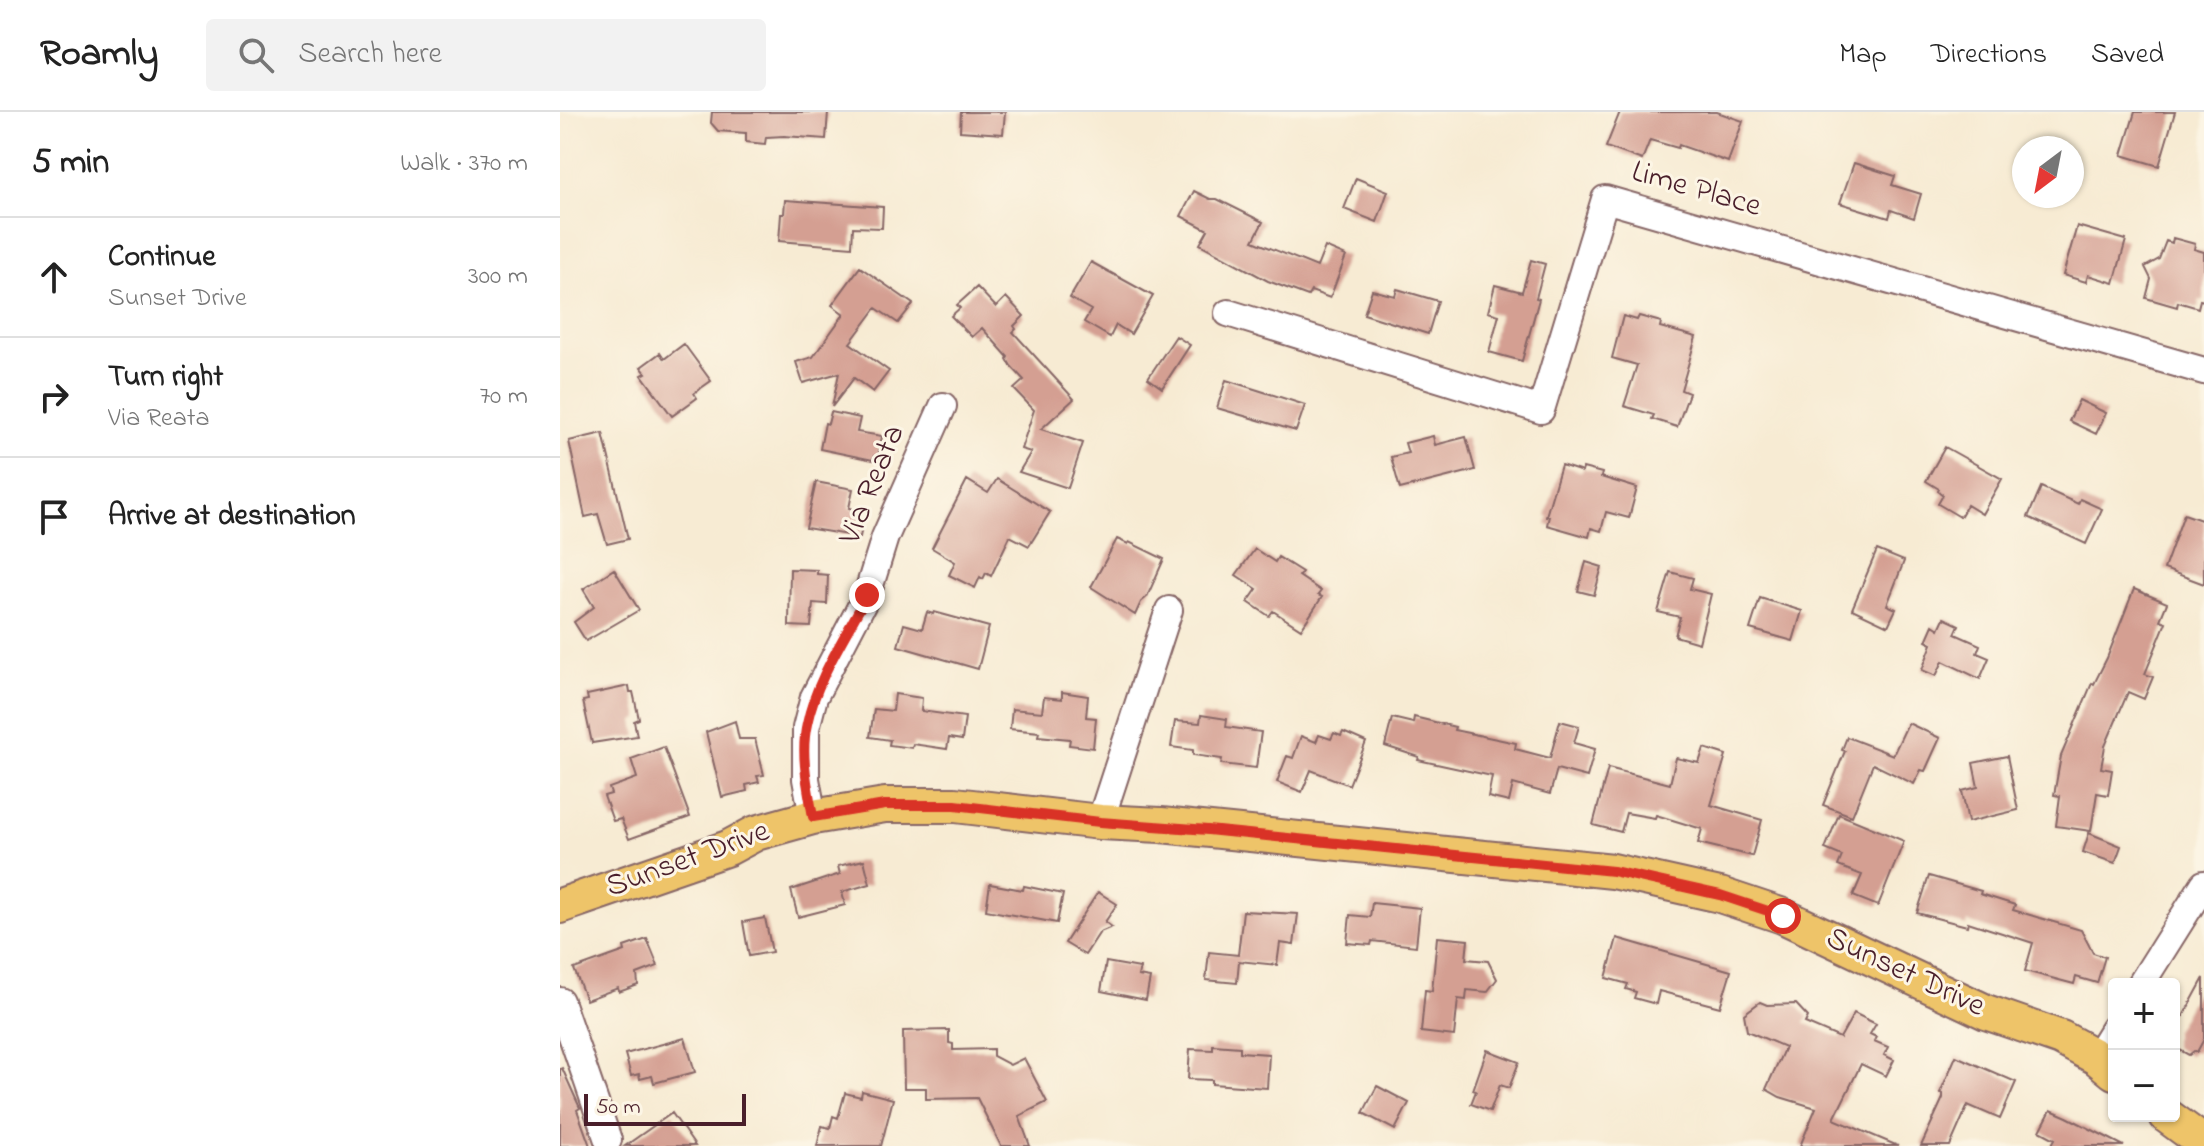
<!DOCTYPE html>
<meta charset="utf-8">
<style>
:root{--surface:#fff;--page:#f2f2f2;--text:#222;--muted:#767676;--line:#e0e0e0}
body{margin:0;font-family:"Indie Flower",sans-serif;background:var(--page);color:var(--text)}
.controls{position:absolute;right:24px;bottom:24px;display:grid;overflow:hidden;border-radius:8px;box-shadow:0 2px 6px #0004}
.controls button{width:72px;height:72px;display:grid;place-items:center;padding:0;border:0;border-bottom:2px solid var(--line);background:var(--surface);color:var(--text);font:40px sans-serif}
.compass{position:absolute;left:1452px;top:24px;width:72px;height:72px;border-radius:50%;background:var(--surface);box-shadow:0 2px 6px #0004;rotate:212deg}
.scale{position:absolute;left:24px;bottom:20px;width:162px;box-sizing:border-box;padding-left:8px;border:4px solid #4a1f2b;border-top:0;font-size:22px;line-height:28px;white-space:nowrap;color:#4a1f2b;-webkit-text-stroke:6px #fcf5e5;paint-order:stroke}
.stop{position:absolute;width:24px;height:24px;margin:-18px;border:6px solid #d93025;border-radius:50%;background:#fff}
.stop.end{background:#d93025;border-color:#fff;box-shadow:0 2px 8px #0008}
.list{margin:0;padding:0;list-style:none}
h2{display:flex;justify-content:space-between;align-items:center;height:104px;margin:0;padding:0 32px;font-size:34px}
h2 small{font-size:26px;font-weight:400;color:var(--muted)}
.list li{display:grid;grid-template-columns:52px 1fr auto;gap:24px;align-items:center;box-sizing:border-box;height:120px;padding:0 32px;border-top:2px solid var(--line)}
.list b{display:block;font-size:30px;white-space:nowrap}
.list p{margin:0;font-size:26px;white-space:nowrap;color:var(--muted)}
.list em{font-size:26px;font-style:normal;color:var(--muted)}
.icon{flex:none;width:44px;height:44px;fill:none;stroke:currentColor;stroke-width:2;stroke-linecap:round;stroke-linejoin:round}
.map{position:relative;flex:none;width:1644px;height:1034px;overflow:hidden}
header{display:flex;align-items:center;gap:48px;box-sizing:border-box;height:112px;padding:0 40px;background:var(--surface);border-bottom:2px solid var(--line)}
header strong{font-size:38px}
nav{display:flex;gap:44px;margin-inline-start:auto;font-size:28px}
.search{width:560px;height:72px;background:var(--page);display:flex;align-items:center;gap:20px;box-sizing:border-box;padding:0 28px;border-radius:8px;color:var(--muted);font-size:30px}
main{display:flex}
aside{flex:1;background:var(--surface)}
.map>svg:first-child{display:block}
</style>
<header>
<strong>Roamly</strong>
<div class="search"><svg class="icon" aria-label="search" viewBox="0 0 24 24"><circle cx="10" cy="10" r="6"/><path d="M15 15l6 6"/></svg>Search here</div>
<nav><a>Map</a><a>Directions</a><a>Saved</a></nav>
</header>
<main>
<aside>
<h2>5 min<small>Walk · 370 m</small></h2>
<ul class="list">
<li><svg class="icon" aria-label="ahead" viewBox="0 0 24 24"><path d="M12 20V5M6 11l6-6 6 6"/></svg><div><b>Continue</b><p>Sunset Drive</p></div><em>300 m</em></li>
<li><svg class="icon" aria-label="right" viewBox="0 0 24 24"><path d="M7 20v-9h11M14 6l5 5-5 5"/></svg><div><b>Turn right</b><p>Via Reata</p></div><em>70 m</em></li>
<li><svg class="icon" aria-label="arrive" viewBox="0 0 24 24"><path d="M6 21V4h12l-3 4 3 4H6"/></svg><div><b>Arrive at destination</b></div></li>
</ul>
</aside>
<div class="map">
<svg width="1644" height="1034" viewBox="0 0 1644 1034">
<rect width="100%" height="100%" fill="#fcf5e5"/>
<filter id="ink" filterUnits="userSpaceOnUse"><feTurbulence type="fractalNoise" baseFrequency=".0125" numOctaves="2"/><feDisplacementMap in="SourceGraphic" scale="16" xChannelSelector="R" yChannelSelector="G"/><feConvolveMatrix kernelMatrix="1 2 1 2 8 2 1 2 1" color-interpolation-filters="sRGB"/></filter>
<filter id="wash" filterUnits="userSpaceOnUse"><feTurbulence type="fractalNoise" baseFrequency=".006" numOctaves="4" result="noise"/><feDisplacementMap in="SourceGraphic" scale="32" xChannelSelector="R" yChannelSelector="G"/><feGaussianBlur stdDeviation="1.8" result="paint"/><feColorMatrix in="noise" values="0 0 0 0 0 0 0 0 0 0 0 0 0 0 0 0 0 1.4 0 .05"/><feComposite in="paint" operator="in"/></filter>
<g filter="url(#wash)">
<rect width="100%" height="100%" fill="#f7ebd3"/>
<g id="blocks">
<path fill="#d49f92" d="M152 0H268L266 27 224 24 206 25 205 32 186 30V21L158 19 151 11Z
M401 0H445L443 22 400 19Z
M1060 0H1157L1183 9 1168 50 1119 33 1118 36 1090 28 1082 48 1046 35Z
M1575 0H1615L1599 54 1562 43Z
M1294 51 1335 64 1332 73 1361 82 1354 106 1331 98 1329 106 1280 91Z
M796 66 828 79 817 110 784 97Z
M634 79 650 87H657L703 110 693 129 757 155 765 135 786 144 770 186 751 179 748 184 708 169 640 132 648 118 621 104Z
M225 88 323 95 322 116 293 115 292 135 219 129 221 102H224Z
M1517 114 1566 128 1554 171 1528 163 1526 170 1503 163Z
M1613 126 1635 132 1634 137 1644 140V189L1640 188 1638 196 1618 190 1617 195 1586 186 1591 167 1585 155 1599 147 1606 129 1612 131Z
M971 148 985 152 976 186 979 187 962 249 929 240 939 203 928 200 935 173 962 180Z
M531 150 593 184 571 222 556 213 550 225 524 210 531 198 510 186Z
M300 155 353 192 338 211 316 196 290 231 329 259 313 280 294 266 272 295 279 261 243 271 236 250 253 245 284 202 272 193Z
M417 175 436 195 446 185 464 204 454 214 456 217 453 220 514 287 481 317 523 331 508 376 459 360 471 340 461 337 474 298 454 277 464 268 451 254 447 247 448 245 422 216 412 225 391 204 400 196 397 193Z
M837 177 878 189 868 222 804 202 812 178 835 184Z
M1063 204 1077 208 1079 204 1101 210 1100 215 1136 225 1121 278 1129 281 1117 315 1092 307 1094 303 1064 294 1077 253 1052 246Z
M616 224 630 233 602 276 588 266Z
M124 232 151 269 134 281 137 286 112 304 82 263 86 261 81 255 100 241 104 247Z
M666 268 745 293 736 319 657 296Z
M1519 288 1546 301 1536 322 1509 309Z
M271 300 300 306 297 320 322 324 318 345 314 344 313 348 260 337 265 311 268 312Z
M43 321 68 427 47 432 38 402 25 405 9 329Z
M873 324 875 333 906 325 915 358 840 377 831 345 848 341 845 331Z
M1385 335 1442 367 1422 402 1407 393 1400 405 1378 392 1383 383 1378 379 1379 377 1366 369Z
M1001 353 1022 360 1023 356 1042 361 1041 365 1077 376 1069 406 1046 400 1041 419 1031 416 1029 425 987 413 989 404H986Z
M437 367 490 400 469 434 450 424 431 464 426 461 423 467 420 465 415 476 389 463 395 450 372 436 407 368 428 381Z
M256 370 293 377 289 396 305 400 300 425 246 416Z
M1481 375 1518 392 1520 387 1542 397 1526 432 1468 405Z
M1624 402 1644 409V472L1604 457Z
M557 427 568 432 569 430 604 447 587 485 581 490 575 503 531 475Z
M695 437 715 450 718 445 742 460 739 464 761 479 758 483 762 485 741 517 713 499 709 504 688 490 697 477 676 463Z
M1317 438 1344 449 1327 493 1336 497 1328 514 1292 497Z
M1026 450 1042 455 1034 483 1018 479Z
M54 457 79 498 26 529 14 510 34 495 23 477Z
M230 457 257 458V462L268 463 267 492 253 491 251 515 229 514Z
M1110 460 1133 466 1130 477 1151 482 1139 531 1115 524 1120 505 1098 500Z
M1574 477 1607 491 1600 508 1606 510 1585 562 1593 565 1584 587 1568 580 1545 634 1541 656 1552 658 1548 683 1537 681 1531 719 1496 714 1500 684 1494 683 1501 644 1532 571 1534 572 1547 546Z
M1200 486 1242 499 1233 529 1190 517Z
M367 500 373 502 374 500 429 515 418 557 338 534 344 512 362 517Z
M1384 506 1399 513 1395 522 1420 533 1417 541 1429 546 1420 567 1383 549 1376 564 1362 558 1372 532 1366 529 1373 513 1379 517Z
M69 574 70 580H73L79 607 74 609 77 624 32 631 23 589 28 588 27 583Z
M502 580 528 584 526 605 536 606 533 636 509 633 510 627 478 624 479 620 450 617 452 597 482 600 484 585 502 587Z
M335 582 362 586 361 599 405 605 402 628 389 626 387 637 353 632 352 636 329 633 330 628 310 625 314 597 333 599Z
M641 603 667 607 666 615 701 620 696 656 661 652 662 647 633 643V638L611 635 615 609 640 611Z
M854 605 895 615 894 618 956 631 955 637 990 646 1000 609 1019 614 1014 631 1035 637 1027 665 997 657 990 682 953 672 949 690 928 685 932 664 858 648 859 645 825 634 832 606 853 611Z
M175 609 179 627H195L204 663 197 664 199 670 186 673 187 679 162 685 146 620Z
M1348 611 1380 626 1365 659 1361 658 1354 672 1313 652 1292 704 1263 693 1285 639 1282 638 1287 625 1333 643Z
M783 620 806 630 789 673 751 658 742 680 717 670 727 644 733 646 741 624 756 630 759 623 771 627 774 621 781 624Z
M104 635 130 705 69 727 61 707 53 709 44 684 51 682 49 676 77 666 71 647Z
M1144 636 1166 643 1151 693 1202 708 1192 744 1138 731 1142 717 1096 703 1095 706 1066 701 1061 720 1033 713 1048 656 1110 672 1116 646 1139 651Z
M1447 644 1458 698 1408 710 1402 679 1418 675 1413 651Z
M1279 702 1344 729 1318 794 1293 784 1302 763 1278 754 1282 744 1265 737Z
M1529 721 1561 734 1555 751 1523 740Z
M304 748 310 772 282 780 285 793 238 805 231 778 280 762 278 754Z
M1369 764 1421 779 1420 782 1455 793 1453 798 1521 818 1533 841 1545 845 1537 871 1516 865 1514 872 1465 859 1473 831 1408 810 1407 814 1357 801Z
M430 772 463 778 464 774 503 782 497 811 426 798Z
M538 780 557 792 545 810 552 815 540 820 525 843 505 831Z
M812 791 860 796 856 834 812 829 811 833 787 831 790 803 810 805Z
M683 799 738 802 734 833 720 831 717 853 679 849 677 871 646 868 649 840 678 843Z
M205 806 212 840 189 844 183 810Z
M877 825 908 828 906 847 928 849 937 867 927 880 907 878 906 888 898 887 894 924 861 920 865 878 872 879Z
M1057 826 1171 859 1160 895 1099 879 1096 892 1074 886 1076 880 1066 877 1068 872 1046 866Z
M87 827 98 854 77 862 78 873 59 880 58 876 26 888 14 857 65 839 64 835Z
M546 850 580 856 578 864 590 866 586 888 541 879Z
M1644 866V927L1637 940 1634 939 1629 943 1614 935V921Z
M1200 890 1207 893 1236 892 1248 905 1245 911 1280 926 1294 901 1316 912 1310 922 1316 925 1314 929 1328 935 1324 943 1334 948 1326 964 1301 952 1274 1007 1338 1034H1240L1256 996 1220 985 1206 977 1225 935 1187 919 1184 902Z
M389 918V931L393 932V938L433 937V944L450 953 464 946 487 990 459 1004 470 1034H441L417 986 366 987V976H344L343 919Z
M125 926 135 960 94 971 92 964 80 967 79 962 71 964 65 942Z
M653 933 680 935V940L709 942 707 976 652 972V968L628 967 630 937 653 938Z
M927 938 959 950 949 976 940 973 930 999 911 992 916 979 913 978Z
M1396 944 1456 970 1440 1007 1408 993 1390 1034H1361L1383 986V982L1380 981Z
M2 956 20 996 17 998 30 1034H0V957Z
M817 974 849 991 835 1018 803 1001Z
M302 979 333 987 321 1034H257L262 1014 270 1016 273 1004 278 1006 285 981 301 985Z
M1491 998 1507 1005 1564 1034H1491L1495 1027 1480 1019Z
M112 1001 135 1034H65Z"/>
</g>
</g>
<g filter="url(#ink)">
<use href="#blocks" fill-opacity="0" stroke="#876666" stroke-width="2"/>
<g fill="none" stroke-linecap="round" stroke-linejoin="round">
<defs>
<path id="minor" d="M668 201 981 298 1045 87 1644 259
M253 705 246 667V616L254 585 307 483 325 425 383 294
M540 710 609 498
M1581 872 1644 772
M0 889 48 1028
M1536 945 1554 916"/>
<path id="major" d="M0 794 168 736 196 721 253 705 325 693H395L540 710 601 713 1053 759 1160 783 1223 804 1426 900 1501 926 1536 945 1554 960
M1607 1004 1644 1031"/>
</defs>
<use href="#minor" stroke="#876666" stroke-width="30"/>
<use href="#major" stroke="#876666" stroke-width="38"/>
<use href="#minor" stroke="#fff" stroke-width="26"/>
<use href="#major" stroke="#eec469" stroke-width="34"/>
</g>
</g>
<g fill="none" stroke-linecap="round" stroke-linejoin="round" filter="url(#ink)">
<path stroke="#d93025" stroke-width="10" d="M307 483C286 524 256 567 247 612 240 642 248 676 253 705L325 693H395L540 710 648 718 1053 759 1160 783 1223 804"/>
</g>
<g text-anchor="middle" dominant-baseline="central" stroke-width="6" stroke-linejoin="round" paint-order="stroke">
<g font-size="32" fill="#4a1f2b" stroke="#fcf5e5">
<text transform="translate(1136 78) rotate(16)">Lime Place</text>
<text transform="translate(313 373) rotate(-68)">Via Reata</text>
<text transform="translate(128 748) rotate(-20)">Sunset Drive</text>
<text transform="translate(1345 861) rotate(25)">Sunset Drive</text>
</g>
</g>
</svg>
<div class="controls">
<button>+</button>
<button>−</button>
</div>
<svg class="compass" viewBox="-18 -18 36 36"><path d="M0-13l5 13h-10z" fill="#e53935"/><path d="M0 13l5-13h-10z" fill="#767676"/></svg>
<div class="scale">50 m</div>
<div class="stop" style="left:1223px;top:804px"></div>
<div class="stop end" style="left:307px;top:483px"></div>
</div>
</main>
